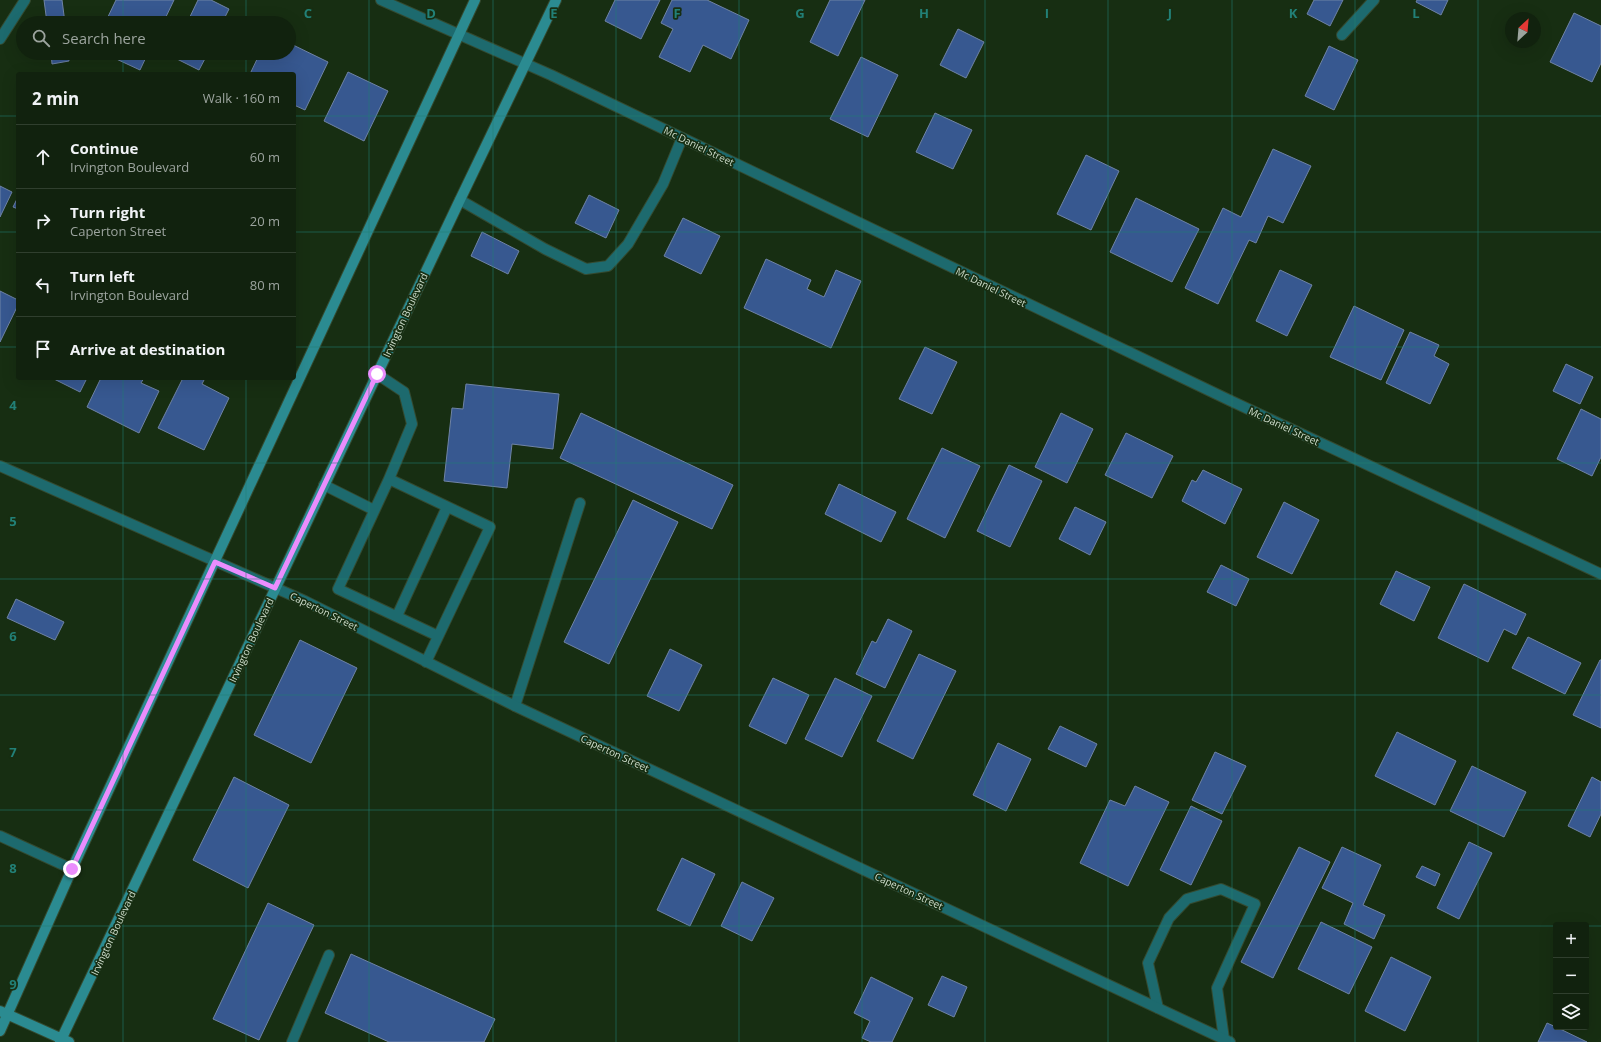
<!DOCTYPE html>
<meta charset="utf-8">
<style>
:root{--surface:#11220e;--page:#1e2f1c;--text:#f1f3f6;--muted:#9ca49e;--line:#303f2e}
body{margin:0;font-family:"Open Sans",sans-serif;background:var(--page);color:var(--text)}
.controls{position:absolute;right:12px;bottom:12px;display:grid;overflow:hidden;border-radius:4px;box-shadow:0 4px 16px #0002}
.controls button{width:36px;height:36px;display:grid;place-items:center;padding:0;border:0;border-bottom:1px solid var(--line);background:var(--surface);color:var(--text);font:20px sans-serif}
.compass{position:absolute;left:1505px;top:12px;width:36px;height:36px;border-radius:50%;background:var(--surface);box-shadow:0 4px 16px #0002;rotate:26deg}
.stop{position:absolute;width:12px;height:12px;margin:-9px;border:3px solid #ea8dfd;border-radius:50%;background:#fff}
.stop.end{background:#ea8dfd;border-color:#fff;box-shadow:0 1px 4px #0008}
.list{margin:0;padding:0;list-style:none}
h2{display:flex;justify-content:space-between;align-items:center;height:52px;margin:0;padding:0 16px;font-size:17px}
h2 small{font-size:13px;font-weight:400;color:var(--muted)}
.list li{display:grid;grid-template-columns:26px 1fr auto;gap:12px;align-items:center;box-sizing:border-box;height:64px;padding:0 16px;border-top:1px solid var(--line)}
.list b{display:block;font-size:15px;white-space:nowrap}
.list p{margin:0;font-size:13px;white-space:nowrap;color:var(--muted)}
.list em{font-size:13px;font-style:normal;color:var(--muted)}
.icon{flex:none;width:22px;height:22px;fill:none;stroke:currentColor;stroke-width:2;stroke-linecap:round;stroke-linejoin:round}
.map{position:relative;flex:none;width:1601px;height:1042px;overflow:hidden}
.search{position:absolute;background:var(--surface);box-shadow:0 4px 16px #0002;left:16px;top:16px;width:280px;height:44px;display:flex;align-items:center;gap:10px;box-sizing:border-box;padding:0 14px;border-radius:22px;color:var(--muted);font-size:15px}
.panel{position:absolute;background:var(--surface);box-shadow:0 4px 16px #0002;left:16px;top:72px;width:280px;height:308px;border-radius:4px}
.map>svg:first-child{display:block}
</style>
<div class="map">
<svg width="1601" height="1042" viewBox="0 0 1601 1042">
<rect width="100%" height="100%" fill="#172e12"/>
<path fill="#375890" stroke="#6f83a5" d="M44 0H62L65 23H47Z
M116 0H174L163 23H105Z
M198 0H211L229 9 222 23H187Z
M615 0H660L641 39 605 21Z
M672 0H707L749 20 731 59 703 45 690 72 659 57 673 29 661 23Z
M830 0H865L838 56 810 42Z
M1314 0H1343L1330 26 1307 14Z
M1417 0H1448L1441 15 1416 2Z
M1574 13 1601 26V63L1592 82 1550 62Z
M958 29 984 42 966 78 940 65Z
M289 43 328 62 305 110 294 105V74H250L260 53H289Z
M1329 46 1358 60 1334 110 1305 96Z
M51 53H68L69 61 52 64Z
M114 53H148L140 70 112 57Z
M172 53H208L199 70 171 56Z
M861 57 898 75 868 137 830 119Z
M348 72 388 91 364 141 324 121Z
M935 113 972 130 953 169 916 152Z
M1273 149 1311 166 1283 223 1268 216 1256 243 1249 240 1218 304 1185 288 1223 208 1241 217Z
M1086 155 1119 171 1091 230 1057 214Z
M0 186 12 192 0 217Z
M589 195 619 210 606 238 575 223Z
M18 197V209L13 207Z
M1136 198 1199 229 1172 282 1110 252Z
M683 218 720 236 701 274 664 256Z
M482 232 519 251 508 274 471 256Z
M766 259 811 280 807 289 824 297 836 270 861 281 831 348 744 308Z
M1280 270 1312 285 1287 336 1256 321Z
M0 291 18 300V305L0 342Z
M1354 306 1404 330 1381 380 1330 357Z
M1410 332 1439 345 1434 356 1449 364 1430 404 1386 383Z
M925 347 957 362 932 414 899 399Z
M1566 364 1593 377 1580 404 1553 391Z
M52 378H87L80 392Z
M101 378H144L141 383 159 391 139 433 87 407Z
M183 378H205L202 384 229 398 204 450 158 428Z
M466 384 559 394 553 449 512 444 507 488 444 481 452 408 463 409Z
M1581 409 1601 419V457L1592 476 1557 459Z
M581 413 733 485 712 529 560 458Z
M1061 413 1093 429 1067 483 1035 467Z
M1126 433 1173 456 1152 498 1105 475Z
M942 448 980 466 945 538 907 519Z
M1009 465 1042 481 1010 547 977 531Z
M1203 470 1242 489 1225 524 1182 501 1192 480 1196 482Z
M839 484 896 512 881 542 825 514Z
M633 500 678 522 609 664 564 642Z
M1284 502 1319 520 1292 574 1257 557Z
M1075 507 1106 522 1090 555 1059 539Z
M1221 565 1249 579 1236 606 1207 592Z
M1396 571 1430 587 1414 621 1380 604Z
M1464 584 1526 614 1516 635 1504 629 1488 662 1438 638Z
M16 599 64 622 55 640 7 618Z
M888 619 912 631 885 688 856 674 872 641 876 643Z
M1528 637 1581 663 1565 694 1512 668Z
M300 640 357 668 311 763 254 735Z
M670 649 702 665 679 711 647 696Z
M919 654 956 671 913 759 877 741Z
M1600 660H1601V728L1573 715Z
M773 678 809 695 786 744 749 726Z
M835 678 872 696 842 757 805 739Z
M1060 726 1097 744 1086 767 1048 749Z
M1397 732 1456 761 1435 805 1375 776Z
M998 743 1031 759 1006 811 973 795Z
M1215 752 1246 766 1222 814 1192 800Z
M1472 766 1526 792 1504 837 1450 811Z
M234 777 289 805 248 888 193 860Z
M1592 777 1601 782V814L1590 837 1568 826Z
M1135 786 1169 802 1128 886 1080 863 1110 800 1125 806Z
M1191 806 1222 821 1191 885 1160 870Z
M1469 842 1492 853 1459 919 1437 908Z
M1299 847 1330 862 1273 978 1241 962Z
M1342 847 1381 865 1363 905 1385 915 1374 939 1344 924 1353 903 1322 888Z
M682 858 715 874 690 926 657 910Z
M1422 866 1440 874 1435 886 1416 877Z
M742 882 774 898 752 941 721 926Z
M268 903 314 925 259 1040 213 1019Z
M1321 922 1372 947 1349 994 1298 969Z
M351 954 495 1019 484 1042H389L325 1013Z
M1391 957 1431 977 1405 1031 1365 1011Z
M942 976 967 987 954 1017 928 1005Z
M871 977 913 998 892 1042H871L862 1038 870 1021 854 1013Z
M1547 1023 1556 1027 1587 1042H1538Z"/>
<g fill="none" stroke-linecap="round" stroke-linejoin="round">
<defs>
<path id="service" d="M1342 35 1374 0
M0 39 25 0
M460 200 545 249 586 269 608 266 628 244 663 184 682 138
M377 374 404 392 412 424 389 479 490 527 426 662
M389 479 338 589 438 636
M324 485 374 510
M397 616 447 507
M515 706 580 503
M0 836 72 869
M1158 1008 1148 963 1169 918 1187 899 1221 889 1255 904 1217 988 1224 1039
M292 1042 329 955"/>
<path id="minor" d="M381 0 551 75 1229 400 1601 574
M0 466 305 601 515 706 1230 1042"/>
<path id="secondary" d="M0 1011 69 1042
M0 1031 72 869 475 0
M60 1042 457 206 556 0"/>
</defs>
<use href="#service" stroke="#344a30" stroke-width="12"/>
<use href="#minor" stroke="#344a30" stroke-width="12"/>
<use href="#secondary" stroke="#344a30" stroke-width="12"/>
<use href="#service" stroke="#1d6a6e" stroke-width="10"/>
<use href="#minor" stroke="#1d6a6e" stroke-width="10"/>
<use href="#secondary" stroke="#2b8b91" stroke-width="10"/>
</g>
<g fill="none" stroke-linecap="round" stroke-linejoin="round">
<path stroke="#ea8dfd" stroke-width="5" d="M72 869 215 562 275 588 377 374"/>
</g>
<path fill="none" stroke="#228077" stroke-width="1" stroke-opacity="0.55" d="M123 0V23M246 0V23M369 0V1042M493 0V1042M616 0V1042M739 0V1042M862 0V1042M985 0V1042M1108 0V1042M1232 0V1042M1355 0V1042M1478 0V1042M123 53V74M246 53V74M0 116H18M294 116H1601M0 232H18M294 232H1601M0 347H18M294 347H1601M123 378V1042M246 378V1042M0 463H1601M0 579H1601M0 695H1601M0 810H1601M0 926H1556M1586 926H1601"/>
<g text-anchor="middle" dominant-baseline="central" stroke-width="3.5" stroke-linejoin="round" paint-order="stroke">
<g font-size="10" fill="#ceddcc" stroke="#172e12">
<text transform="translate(699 146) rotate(26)">Mc Daniel Street</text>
<text transform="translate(991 287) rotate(26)">Mc Daniel Street</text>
<text transform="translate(405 315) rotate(-65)">Irvington Boulevard</text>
<text transform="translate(1284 426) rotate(25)">Mc Daniel Street</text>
<text transform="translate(324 611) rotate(26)">Caperton Street</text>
<text transform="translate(251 640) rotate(-65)">Irvington Boulevard</text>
<text transform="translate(615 753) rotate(25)">Caperton Street</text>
<text transform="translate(909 891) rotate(25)">Caperton Street</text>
<text transform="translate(113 933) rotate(-65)">Irvington Boulevard</text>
</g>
</g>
<g font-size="13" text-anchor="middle" font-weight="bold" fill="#228077" stroke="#172e12" stroke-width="3.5" stroke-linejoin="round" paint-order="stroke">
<text x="308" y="18">C</text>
<text x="431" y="18">D</text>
<text x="554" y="18">E</text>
<text x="677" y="18">F</text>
<text x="800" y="18">G</text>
<text x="924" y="18">H</text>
<text x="1047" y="18">I</text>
<text x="1170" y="18">J</text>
<text x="1293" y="18">K</text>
<text x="1416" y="18">L</text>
<text x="13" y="410">4</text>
<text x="13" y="526">5</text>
<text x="13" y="641">6</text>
<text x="13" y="757">7</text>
<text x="13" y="873">8</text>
<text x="13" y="989">9</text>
</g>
</svg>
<div class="controls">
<button>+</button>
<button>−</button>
<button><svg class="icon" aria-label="layers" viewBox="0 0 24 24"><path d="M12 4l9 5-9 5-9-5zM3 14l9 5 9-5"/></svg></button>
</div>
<svg class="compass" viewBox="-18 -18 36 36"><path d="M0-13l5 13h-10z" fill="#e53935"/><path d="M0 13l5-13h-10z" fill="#9ca49e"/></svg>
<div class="stop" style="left:377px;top:374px"></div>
<div class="stop end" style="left:72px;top:869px"></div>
<div class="search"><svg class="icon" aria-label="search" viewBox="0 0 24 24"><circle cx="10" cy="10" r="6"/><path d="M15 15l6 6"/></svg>Search here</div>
<section class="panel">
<h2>2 min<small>Walk · 160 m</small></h2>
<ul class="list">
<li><svg class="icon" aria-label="ahead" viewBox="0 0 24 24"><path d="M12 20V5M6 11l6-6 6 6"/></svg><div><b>Continue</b><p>Irvington Boulevard</p></div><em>60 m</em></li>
<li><svg class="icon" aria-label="right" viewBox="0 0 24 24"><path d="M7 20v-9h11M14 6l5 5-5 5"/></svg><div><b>Turn right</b><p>Caperton Street</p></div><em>20 m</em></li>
<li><svg class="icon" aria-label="left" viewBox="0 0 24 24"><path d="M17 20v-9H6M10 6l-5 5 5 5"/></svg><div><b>Turn left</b><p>Irvington Boulevard</p></div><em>80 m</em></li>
<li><svg class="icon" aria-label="arrive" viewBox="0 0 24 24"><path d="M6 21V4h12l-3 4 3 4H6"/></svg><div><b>Arrive at destination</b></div></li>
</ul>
</section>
</div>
